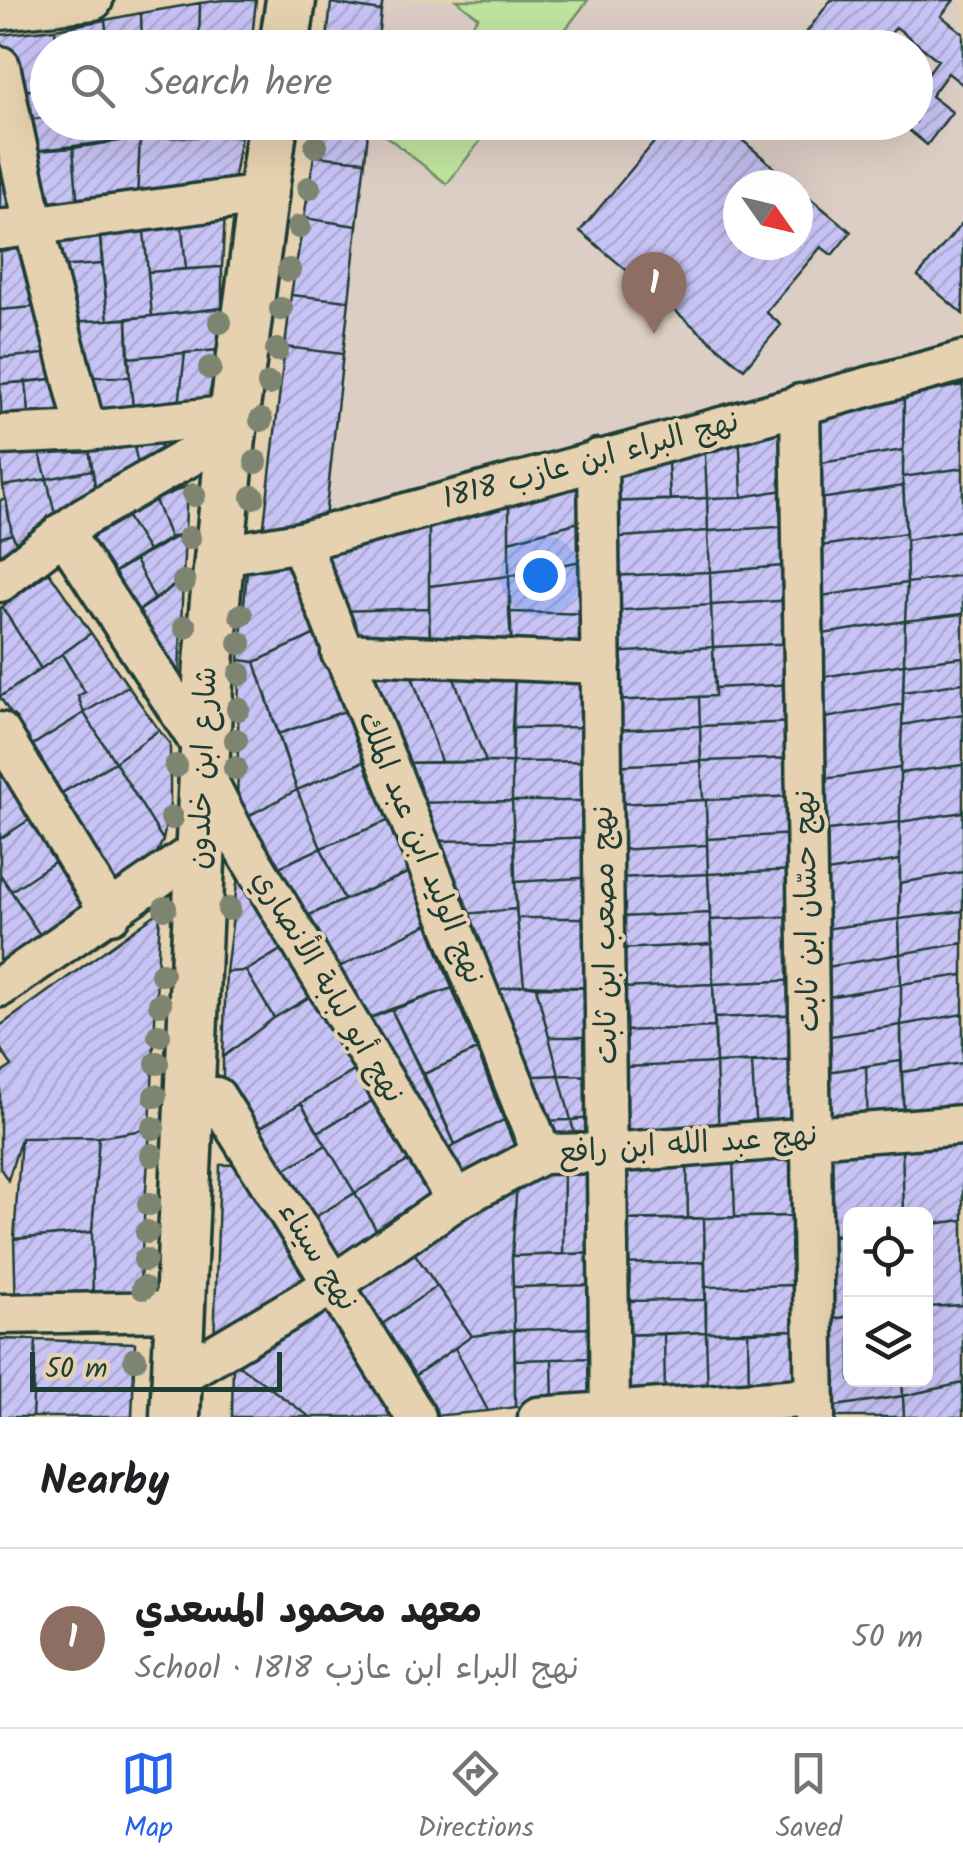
<!DOCTYPE html>
<meta charset="utf-8">
<style>
:root{--surface:#fff;--page:#f6f6f6;--text:#202124;--muted:#757577;--line:#e0e0e0;--accent:#2563eb}
body{margin:0;font-family:Kalam,"Playpen Sans Arabic",sans-serif;background:var(--page);color:var(--text)}
.controls{position:absolute;right:30px;bottom:30px;display:grid;overflow:hidden;border-radius:15px;box-shadow:0 10px 40px #0002}
.controls button{width:90px;height:90px;display:grid;place-items:center;padding:0;border:0;border-bottom:2px solid var(--line);background:var(--surface);color:var(--text);font:50px sans-serif}
.compass{position:absolute;left:723px;top:170px;width:90px;height:90px;border-radius:50%;background:var(--surface);box-shadow:0 10px 40px #0002;rotate:124deg}
.scale{position:absolute;left:30px;bottom:25px;width:252px;box-sizing:border-box;padding-left:10px;border:5px solid #1f3d34;border-top:0;font-size:28px;line-height:35px;white-space:nowrap;color:#1f3d34;-webkit-text-stroke:8px #e6d2b0;paint-order:stroke}
.you{position:absolute;left:540px;top:575px;width:35px;height:35px;margin:-25px;border:8px solid #fff;border-radius:50%;background:#1a73e8;box-shadow:0 0 0 15px #1a73e833}
.badge{display:grid;place-items:center;width:65px;height:65px;border-radius:50%;background:var(--accent);color:#fff;font-size:32px;font-weight:700}
.pin{position:absolute;translate:-50% -82px;filter:drop-shadow(0 2px 5px #0008)}
.pin::after{content:'';position:absolute;top:52px;width:35px;height:30px;background:inherit;clip-path:polygon(0 0,100% 0,50% 100%)}
.list{margin:0;padding:0;list-style:none}
h2{display:flex;justify-content:space-between;align-items:center;height:130px;margin:0;padding:0 40px;font-size:42px}
h2 small{font-size:32px;font-weight:400;color:var(--muted)}
.list li{display:grid;grid-template-columns:65px 1fr auto;gap:30px;align-items:center;box-sizing:border-box;height:180px;padding:0 40px;border-top:2px solid var(--line)}
.list b{display:block;font-size:38px;white-space:nowrap}
.list p{margin:0;font-size:32px;white-space:nowrap;color:var(--muted)}
.list em{font-size:32px;font-style:normal;color:var(--muted)}
.icon{flex:none;width:55px;height:55px;fill:none;stroke:currentColor;stroke-width:2;stroke-linecap:round;stroke-linejoin:round}
.map{position:relative;flex:none;width:963px;height:1417px;overflow:hidden}
.search{position:absolute;background:var(--surface);box-shadow:0 10px 40px #0002;left:30px;right:30px;top:30px;height:110px;display:flex;align-items:center;gap:25px;box-sizing:border-box;padding:0 35px;border-radius:55px;color:var(--muted);font-size:38px}
.sheet{height:310px;background:var(--surface)}
nav{display:flex;justify-content:space-around;align-items:center;box-sizing:border-box;height:140px;border-top:2px solid var(--line);background:var(--surface);font-size:28px;color:var(--muted)}
nav a{display:grid;justify-items:center;gap:5px}
nav .on{color:var(--accent)}
.map>svg:first-child{display:block}
</style>
<div class="map">
<svg width="963" height="1417" viewBox="0 0 963 1417">
<defs>
<pattern id="building-hatch" width="6" height="6" patternUnits="userSpaceOnUse" patternTransform="scale(2.5)"><rect width="6" height="6" fill="#c8c3f5"/><path d="M-1 1l2-2M0 6l6-6M5 7l2-2" fill="none" stroke="#aba8d3"/></pattern>
</defs>
<rect width="100%" height="100%" fill="#e6d2b0"/>
<filter id="ink" filterUnits="userSpaceOnUse"><feTurbulence type="fractalNoise" baseFrequency=".01" numOctaves="2"/><feDisplacementMap in="SourceGraphic" scale="20" xChannelSelector="R" yChannelSelector="G"/><feConvolveMatrix kernelMatrix="1 2 1 2 8 2 1 2 1" color-interpolation-filters="sRGB"/></filter>
<g filter="url(#ink)">
<path fill="#ddcec5" fill-rule="evenodd" d="M383 0H963V356L325 518 369 123 916 122V48L377 47ZM738 185H798V245H738Z"/>
<path fill="#c0e49e" stroke="#709069" stroke-width="2.5" d="M456 0H588L552 47 455 48 478 17Z
M397 123V122L494 123 447 184 386 136Z"/>
<path fill="url(#building-hatch)" stroke="#1f3d34" stroke-width="2.5" d="M223 0H256L251 48H199L200 3Z
M331 0H383L381 11 331 3Z
M831 0H954L941 16 963 33V85L948 73 931 96 952 112 927 145 899 122H916V89L938 60 896 27 880 48H806L799 42Z
M200 3 199 48H142L141 13Z
M331 3 381 11 377 48H326Z
M141 13 142 48H108L105 20Z
M105 20 108 48H57L55 29Z
M55 29 57 48H48V88L12 92 0 49V35Z
M48 88V117L19 121 12 92Z
M48 117V122H142L140 138 25 152 19 121Z
M142 122H242L241 136 140 138Z
M318 122H369L365 161 314 156Z
M671 122H721L795 185H738V245H798V188L851 232 832 255 821 247 766 312 781 325 744 369 580 231Z
M241 136 232 188 137 200 140 138Z
M140 138 137 200 78 208 73 148Z
M73 148 78 208 39 215 25 152Z
M314 156 365 161 357 226 304 218Z
M7 170 20 225 0 226V171Z
M225 214 222 267 186 269 181 217Z
M181 217 186 269 148 272 143 221Z
M304 218 357 226 349 301 291 295Z
M143 221 152 316 108 320 99 225Z
M963 222V314L918 276Z
M99 225 102 264 54 267 43 233Z
M29 244 45 306 0 310V246Z
M102 264 108 320 66 322 54 267Z
M222 267V308L152 316 148 272Z
M291 295 349 301 343 354 285 347Z
M45 306 56 353 0 358V310Z
M222 308 219 350 128 358 127 319Z
M127 319 130 377H80L66 322Z
M285 347 343 354 325 518 263 534Z
M219 350 206 410 178 415 185 353Z
M56 353 62 378 0 384V358Z
M185 353 178 415 134 419 128 358Z
M80 377H130L134 419 92 421Z
M62 378 72 421 30 423 26 382Z
M26 382 30 423 2 426 0 384Z
M963 385V468L903 477 904 396Z
M904 396 903 450 808 465 807 416Z
M793 410 795 488 742 497 739 426Z
M739 426 742 497 707 498 704 434Z
M158 431 163 462 140 473 132 438Z
M704 434 707 498 670 500 667 445Z
M132 438 140 473 96 491 88 441Z
M88 441 92 470 47 479 37 443Z
M37 443 47 479 3 486 0 446Z
M667 445 670 500 606 502 607 462Z
M903 450V486L807 501 808 465Z
M963 468V530L906 540 903 477Z
M92 470 96 491 57 524 47 479Z
M592 471 594 518 509 541V496Z
M47 479 57 524 19 549 12 534 3 486Z
M187 486 185 532 170 538 155 500Z
M903 486 906 533 808 548 807 501Z
M795 488 796 526 708 531 707 498 742 497Z
M509 496V576L429 586V518Z
M707 498 708 531 607 538 606 502Z
M6 499 12 534 0 538V500Z
M155 500 170 538 148 551 127 517Z
M127 517 148 551 102 580 78 545Z
M429 518V608L342 611 314 545Z
M594 518 595 558 509 576V541Z
M796 526 795 565 710 572 708 531Z
M963 530V575L907 583 906 540Z
M708 531 710 572 608 576 607 538Z
M185 532 183 579 155 600 135 560Z
M906 533 907 583 809 598 808 548Z
M12 534 19 549 0 563V538Z
M292 552 320 632 255 662 239 660 248 560Z
M595 558 596 614 509 612V576Z
M135 560 155 600 127 619 102 580Z
M795 565V600L711 605 710 572Z
M49 572 91 633 41 669 2 607Z
M710 572 711 605 608 611V576Z
M963 575V614L905 621 907 583Z
M509 576 512 654 430 647 429 586Z
M183 579 179 674 171 679 127 619Z
M907 583 905 621 810 636 809 598Z
M795 600V643L713 647 711 605Z
M711 605 713 647 610 653 608 611Z
M2 607 41 669 0 697V608Z
M429 608 430 647 355 643 342 611Z
M509 612 596 614 597 658 512 654Z
M963 614V657L904 664 905 621Z
M905 621 904 664 810 679V636Z
M320 632 348 710 278 734 255 662Z
M91 633 128 686 84 713 78 696 85 692 62 654Z
M795 643 796 684 715 688 713 647Z
M713 647 715 696 610 701V653Z
M62 654 85 692 78 696 84 713 31 746 0 697Z
M963 657V683L903 692 904 664Z
M239 660 255 662 297 790 237 822Z
M358 664 409 667 441 762 394 763Z
M904 664 903 704 809 721 810 679Z
M409 667 451 671 486 762H441Z
M451 671 515 674 512 762H486Z
M594 673 595 727 512 728 515 674Z
M963 683V714L902 725 903 692Z
M796 684V722L700 726 699 697 715 696V688Z
M128 686 159 730 115 762 84 713Z
M699 697 700 726 611 730 610 701Z
M903 704 900 768 810 781 809 721Z
M348 710 367 760 297 790 278 734Z
M84 713 115 762 60 794 31 746Z
M963 714V765L900 773 902 725Z
M796 722V758L701 761 700 726Z
M700 726 701 761 612 766 611 730Z
M595 727 596 761 512 762V728Z
M159 730 170 744V805L163 840 115 762Z
M796 758V796L703 800 701 761Z
M367 760 390 820 321 848 297 790Z
M596 761V801H512V762Z
M701 761 703 800 614 804 612 766Z
M115 762 163 840 148 872 116 890 60 794Z
M512 762V801L412 803 394 763Z
M0 765 35 816 0 839Z
M963 765V812L900 822V773Z
M900 768V822L809 832 810 781Z
M297 790 321 848 266 873 237 822Z
M796 796 795 834 707 839 706 800Z
M706 800 707 845 616 850 614 804Z
M512 801H596L595 837 514 840Z
M512 801 514 840 424 841 412 803Z
M963 812V872L900 883V822Z
M35 816 62 857 11 891 0 874V839Z
M390 820 410 872 344 900 321 848Z
M900 822V860L809 875V832Z
M795 834 797 870 708 874 707 839Z
M595 837 596 877 515 882 514 840Z
M514 840 516 909 455 915 424 841Z
M707 845 708 874 617 878 616 850Z
M321 848 344 900 293 922 266 873Z
M62 857 97 909 45 943 11 891Z
M240 860 287 946 246 971 226 972Z
M900 860 899 919 809 931V875Z
M797 870 799 916 710 920 708 874Z
M410 872 428 924 325 974 293 922Z
M963 872V911L899 919 900 883Z
M0 874 45 943 0 973Z
M708 874 710 913 619 917 617 878Z
M596 877 597 918H517L515 882Z
M516 909 524 985 481 993 455 915Z
M160 911 150 1129 99 1137 21 1138 8 1180 0 1168V1074L12 1066 0 1048V1026Z
M963 911V943L900 954 899 919Z
M710 913 712 944 620 949 619 917Z
M799 916 801 980 713 984 710 920Z
M517 918H597L598 988 524 985Z
M899 919 900 954 810 970 809 931Z
M428 924 452 988 354 1024 325 974Z
M963 943V975L901 984 900 954Z
M712 944 713 984 622 988 620 949Z
M287 946 316 993 274 1018 246 971Z
M900 954 901 984 812 1000 810 970Z
M246 971 274 1018 223 1057 226 972Z
M963 975V1014L901 1025V984Z
M801 980 803 1014 714 1018 713 984Z
M713 984 715 1027 624 1031 622 988Z
M901 984V1025L812 1039V1000Z
M524 985 536 987 559 1075 513 1077 481 993Z
M536 987 598 988 600 1037H549Z
M452 988 477 1050 424 1074 391 1009Z
M316 993 357 1069 251 1133 223 1095V1057L274 1018Z
M391 1009 455 1144 435 1156 354 1024Z
M803 1014 805 1059 716 1063 714 1018Z
M963 1014V1063L902 1072 901 1025Z
M901 1025V1061L814 1074 812 1039Z
M715 1027 716 1063 625 1067 624 1031Z
M549 1037H600L601 1076 559 1075Z
M477 1050 504 1120 455 1144 424 1074Z
M805 1059 808 1132 756 1135 752 1062Z
M901 1061 904 1120 868 1127 866 1066Z
M752 1062 756 1135 719 1136 716 1063Z
M716 1063 719 1136 628 1141 625 1067Z
M963 1063V1110L904 1120 902 1072Z
M866 1066 868 1127 816 1134 814 1074Z
M357 1069 375 1099 318 1132 301 1103Z
M559 1075 571 1120 531 1121 513 1077Z
M559 1075 601 1076 602 1117 571 1120Z
M375 1099 411 1159 355 1193 318 1132Z
M301 1103 326 1145 276 1175 251 1133Z
M602 1117 578 1148 571 1120Z
M504 1120 519 1157 456 1192 435 1156Z
M571 1120 578 1148 545 1147 531 1121Z
M150 1129 138 1310 93 1311 92 1232 99 1137Z
M99 1137 92 1232 14 1239 21 1138Z
M963 1139V1220L926 1225V1214H904L902 1145Z
M326 1145 355 1193 305 1223 276 1175Z
M902 1145 904 1214H850V1234L820 1237 819 1156Z
M794 1154 796 1216 735 1217 733 1156Z
M733 1156 735 1217 688 1219 687 1157Z
M687 1157 688 1219 614 1220 612 1159Z
M411 1159 441 1209 384 1243 355 1193Z
M599 1163 600 1253 563 1254 564 1166Z
M253 1164 321 1280 214 1345 220 1165Z
M564 1166 563 1254 512 1256 518 1167Z
M518 1167 512 1256 514 1330 472 1336 408 1244Z
M355 1193 384 1243 335 1273 305 1223Z
M796 1216 797 1285 705 1287 704 1218Z
M704 1218 705 1262 615 1264 614 1220Z
M963 1220V1305L926 1307V1225Z
M92 1232 93 1311H16L14 1239Z
M850 1234V1316L823 1321 820 1237Z
M408 1244 437 1286 375 1329 345 1287Z
M600 1253 598 1285 513 1287 512 1256Z
M705 1262 706 1300 616 1301 615 1264Z
M598 1285 596 1328 514 1330 513 1287Z
M797 1285 798 1330 706 1332 705 1287Z
M437 1286 472 1336 410 1379 375 1329Z
M706 1300V1332L616 1335V1301Z
M330 1305 399 1417H310L233 1361Z
M963 1305V1383L903 1396 902 1380H926V1307Z
M850 1316V1380H902L903 1396 822 1408 823 1321Z
M596 1328 597 1358 515 1360 514 1330Z
M514 1330 515 1407 488 1411 455 1348 472 1336Z
M798 1330 799 1394 749 1395 748 1332Z
M706 1332 708 1397 665 1398 664 1334Z
M706 1332H748L749 1395 708 1397Z
M664 1334 665 1398H617L616 1335Z
M0 1339 36 1340 32 1417H0Z
M36 1340 135 1343 132 1417H32Z
M455 1348 488 1411 433 1416 410 1379Z
M597 1358 598 1405 553 1406 552 1359Z
M552 1359 553 1406 515 1407V1360Z
M233 1361 310 1417H232Z
M963 1383V1417H904L903 1396Z
M903 1396 904 1417H822V1408Z"/>
<g fill="none" stroke-linecap="round" stroke-linejoin="round">
<defs>
<path id="minor" d="M0 10 93 0
M0 66 34 226 86 431
M0 230 262 195
M800 404 815 1417
M0 435 86 431 235 415
M598 459 610 1411
M63 532 203 748
M300 542 542 1154
M217 556 300 542 963 361
M0 582 84 517 217 441 231 438
M341 653 601 664
M0 732 111 914
M203 772 234 832 456 1200
M0 987 201 848
M216 1097 416 1417
M0 1314 178 1311
M175 1378 334 1284 456 1200 542 1154 609 1153 963 1125
M538 1417 815 1397"/>
<path id="tertiary" d="M284 48 291 0
M175 1417 209 662 231 438 273 122"/>
</defs>
<use href="#minor" stroke="#1f3d34" stroke-width="45"/>
<use href="#tertiary" stroke="#1f3d34" stroke-width="55"/>
<use href="#minor" stroke="#e6d2b0" stroke-width="38"/>
<use href="#tertiary" stroke="#e6d2b0" stroke-width="48"/>
</g>
<g fill="#7d846f">
<circle cx="316" cy="146" r="12"/>
<circle cx="309" cy="188" r="12"/>
<circle cx="299" cy="227" r="12"/>
<circle cx="289" cy="270" r="12"/>
<circle cx="281" cy="309" r="12"/>
<circle cx="220" cy="322" r="12"/>
<circle cx="277" cy="350" r="12"/>
<circle cx="210" cy="368" r="12"/>
<circle cx="269" cy="384" r="12"/>
<circle cx="261" cy="420" r="12"/>
<circle cx="256" cy="462" r="12"/>
<circle cx="194" cy="495" r="12"/>
<circle cx="253" cy="497" r="12"/>
<circle cx="189" cy="538" r="12"/>
<circle cx="184" cy="582" r="12"/>
<circle cx="241" cy="615" r="12"/>
<circle cx="185" cy="627" r="12"/>
<circle cx="240" cy="643" r="12"/>
<circle cx="240" cy="674" r="12"/>
<circle cx="238" cy="709" r="12"/>
<circle cx="236" cy="740" r="12"/>
<circle cx="176" cy="766" r="12"/>
<circle cx="235" cy="768" r="12"/>
<circle cx="172" cy="818" r="12"/>
<circle cx="165" cy="908" r="12"/>
<circle cx="229" cy="909" r="12"/>
<circle cx="162" cy="974" r="12"/>
<circle cx="160" cy="1004" r="12"/>
<circle cx="159" cy="1035" r="12"/>
<circle cx="157" cy="1063" r="12"/>
<circle cx="155" cy="1096" r="12"/>
<circle cx="153" cy="1128" r="12"/>
<circle cx="152" cy="1155" r="12"/>
<circle cx="149" cy="1204" r="12"/>
<circle cx="147" cy="1232" r="12"/>
<circle cx="145" cy="1260" r="12"/>
<circle cx="143" cy="1288" r="12"/>
<circle cx="135" cy="1359" r="12"/>
</g>
</g>
<g text-anchor="middle" dominant-baseline="central" stroke-width="8" stroke-linejoin="round" paint-order="stroke">
<g font-size="30" fill="#1f3d34" stroke="#e6d2b0">
<text transform="translate(591 461) rotate(-15)">نهج البراء ابن عازب 1818</text>
<text transform="translate(204 768) rotate(-88)">شارع ابن خلدون</text>
<text transform="translate(420 848) rotate(68)">نهج الوليد ابن عبد الملك</text>
<text transform="translate(808 911) rotate(-91)">نهج حسّان ابن ثابت</text>
<text transform="translate(606 935) rotate(-91)">نهج مصعب ابن ثابت</text>
<text transform="translate(327 987) rotate(59)">نهج أبو لبابة الأنصاري</text>
<text transform="translate(688 1145) rotate(-4)">نهج عبد الله ابن رافع</text>
<text transform="translate(317 1257) rotate(58)">نهج سيناء</text>
</g>
</g>
</svg>
<div class="controls">
<button><svg class="icon" aria-label="locate" viewBox="0 0 24 24"><circle cx="12" cy="12" r="6"/><path d="M12 2v4M12 18v4M2 12h4M18 12h4"/></svg></button>
<button><svg class="icon" aria-label="layers" viewBox="0 0 24 24"><path d="M12 4l9 5-9 5-9-5zM3 14l9 5 9-5"/></svg></button>
</div>
<svg class="compass" viewBox="-18 -18 36 36"><path d="M0-13l5 13h-10z" fill="#e53935"/><path d="M0 13l5-13h-10z" fill="#757577"/></svg>
<div class="scale">50 m</div>
<div class="you"></div>
<div class="pin badge" style="left:654px;top:334px;background:#8d6e63">1</div>
<div class="search"><svg class="icon" aria-label="search" viewBox="0 0 24 24"><circle cx="10" cy="10" r="6"/><path d="M15 15l6 6"/></svg>Search here</div>
</div>
<section class="sheet">
<h2>Nearby<small></small></h2>
<ul class="list">
<li><span class="badge" style="background:#8d6e63">1</span><div><b>معهد محمود المسعدي</b><p>School · نهج البراء ابن عازب 1818</p></div><em>50 m</em></li>
</ul>
</section>
<nav>
<a class="on"><svg class="icon" aria-label="map" viewBox="0 0 24 24"><path d="M3 6l6-2 6 2 6-2v14l-6 2-6-2-6 2zM9 4v14M15 6v14"/></svg>Map</a>
<a><svg class="icon" aria-label="directions" viewBox="0 0 24 24"><path d="M12 3l9 9-9 9-9-9zM9 14v-3h6M13 9l2 2-2 2"/></svg>Directions</a>
<a><svg class="icon" aria-label="saved" viewBox="0 0 24 24"><path d="M7 4h10v16l-5-4-5 4z"/></svg>Saved</a>
</nav>
